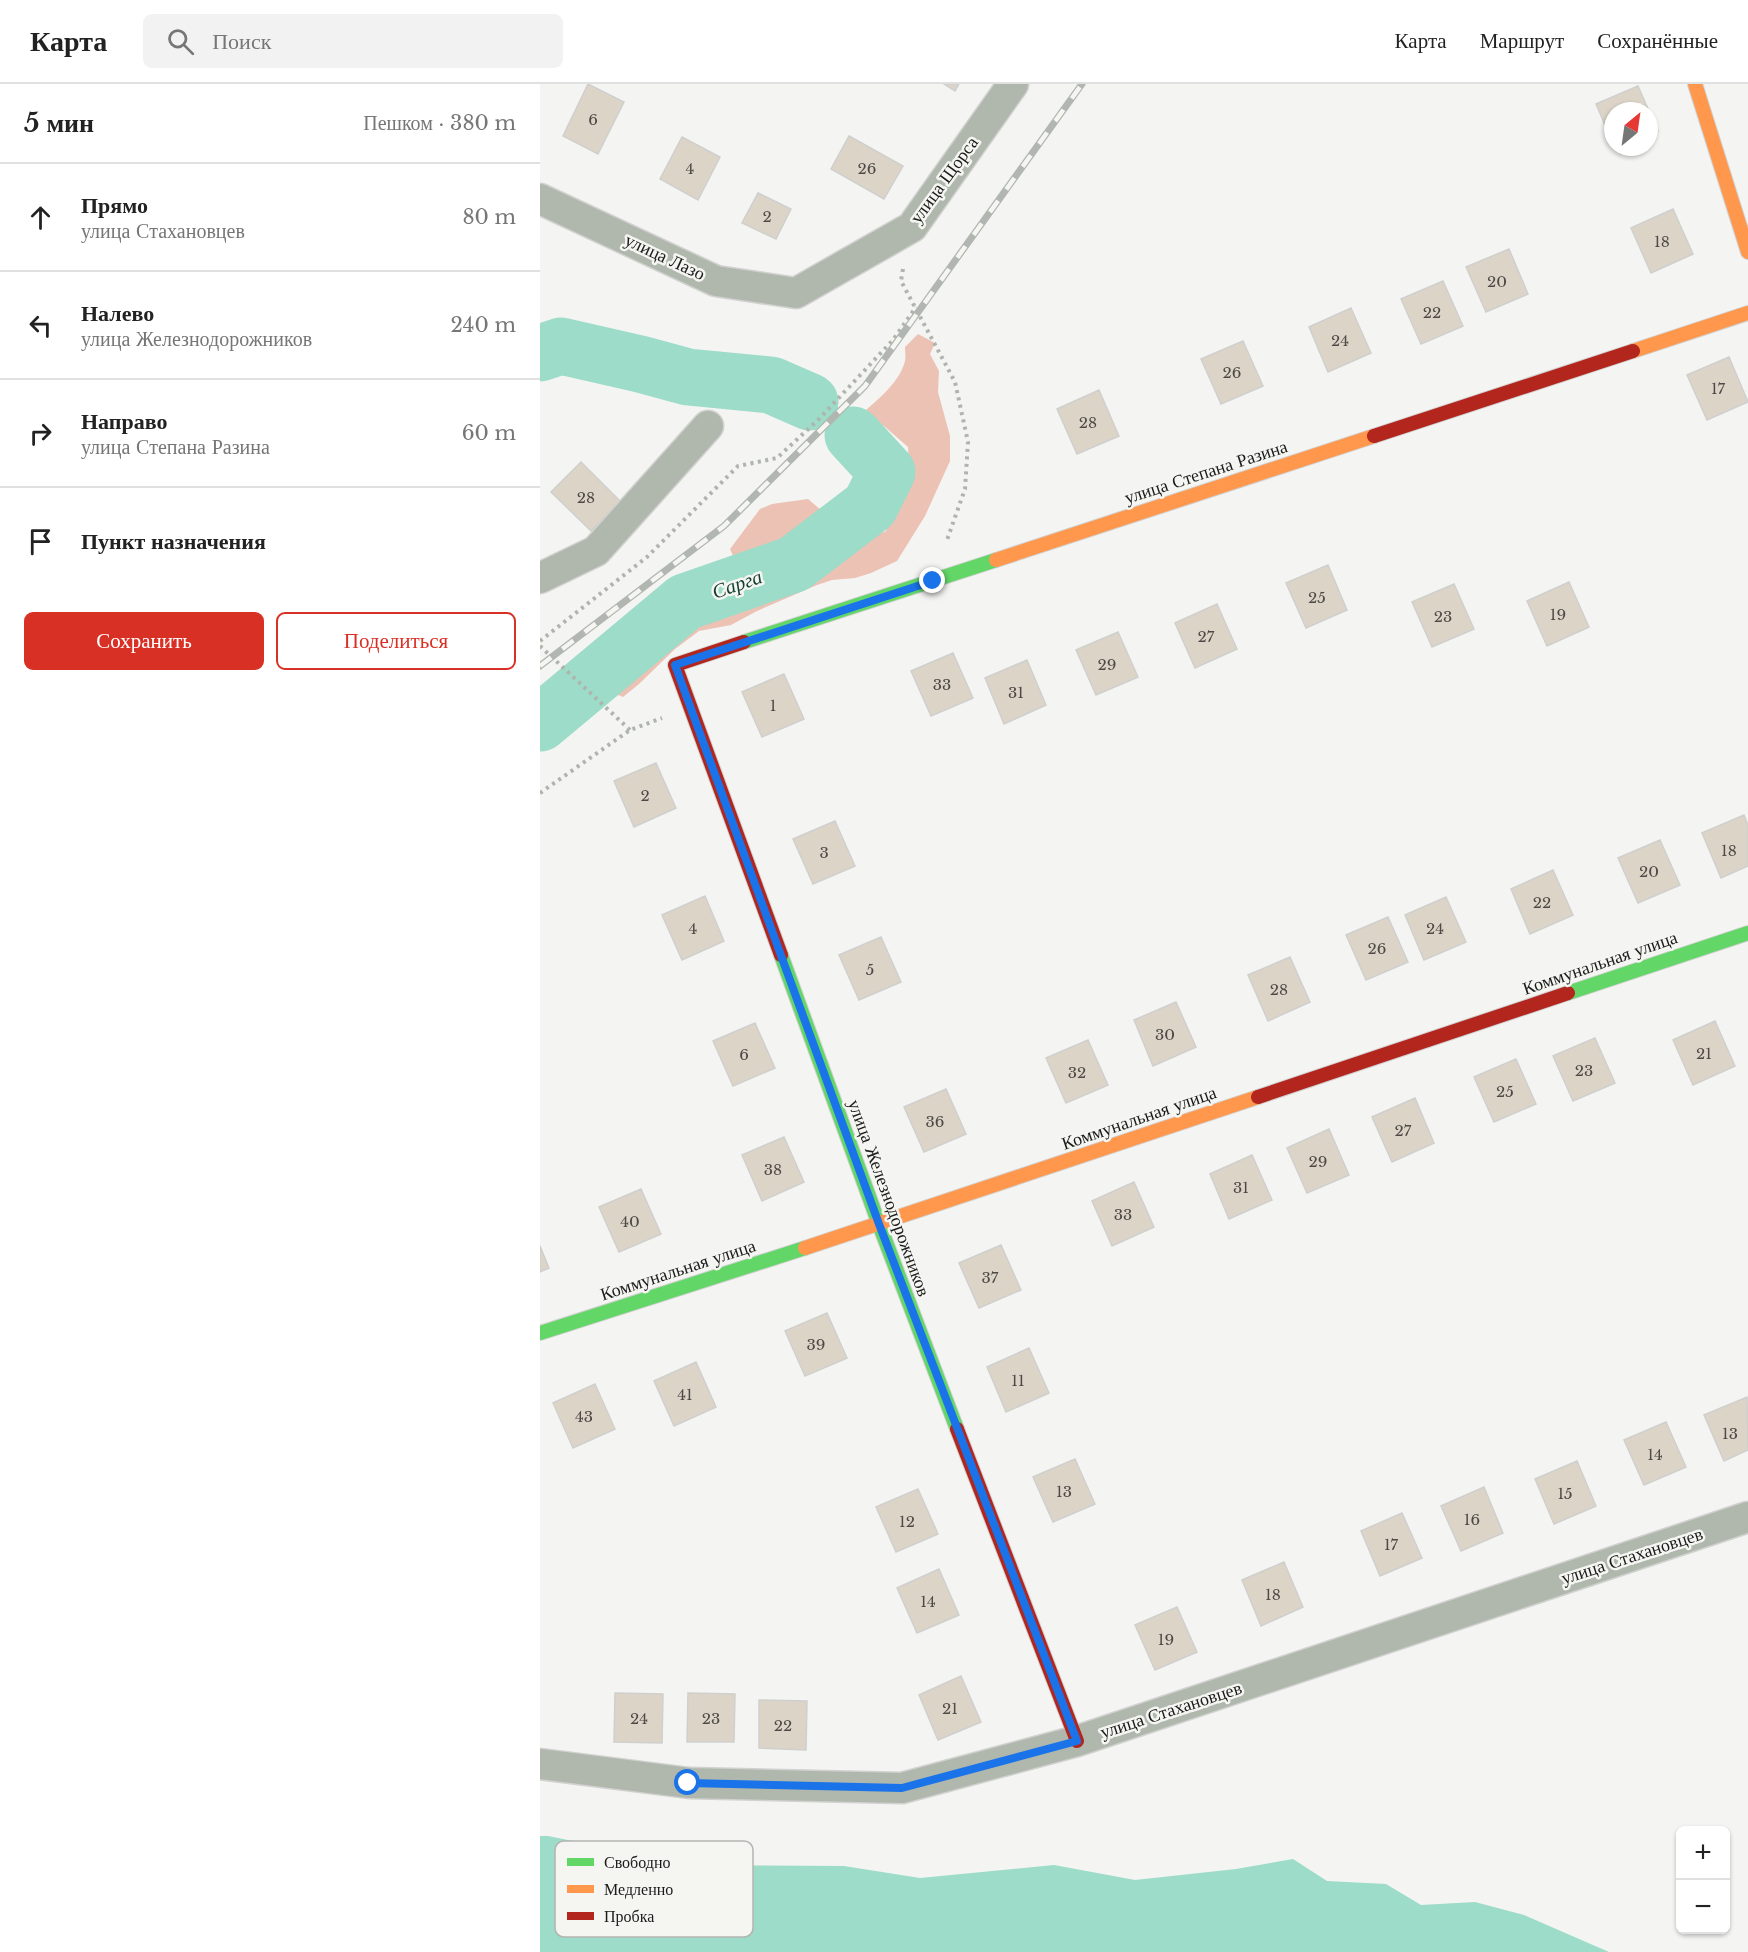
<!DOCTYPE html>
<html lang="ru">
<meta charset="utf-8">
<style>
:root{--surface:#fff;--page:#f2f2f2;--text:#222;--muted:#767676;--line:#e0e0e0;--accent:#d93025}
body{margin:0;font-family:"Libre Baskerville",serif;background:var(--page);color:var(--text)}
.controls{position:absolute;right:18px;bottom:18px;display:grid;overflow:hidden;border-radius:9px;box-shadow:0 2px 4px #0004}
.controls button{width:54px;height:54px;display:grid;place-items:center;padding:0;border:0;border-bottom:2px solid var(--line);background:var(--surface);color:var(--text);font:30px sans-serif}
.compass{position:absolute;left:1064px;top:18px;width:54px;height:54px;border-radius:50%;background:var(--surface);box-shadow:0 2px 4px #0004;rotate:29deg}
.stop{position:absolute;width:18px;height:18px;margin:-14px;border:4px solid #1a73e8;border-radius:50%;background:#fff}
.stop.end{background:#1a73e8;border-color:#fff;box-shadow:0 2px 6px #0008}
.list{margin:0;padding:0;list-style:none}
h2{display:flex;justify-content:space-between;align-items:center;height:78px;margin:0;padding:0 24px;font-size:26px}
h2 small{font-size:20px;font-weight:400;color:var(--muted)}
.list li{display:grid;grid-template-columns:39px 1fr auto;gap:18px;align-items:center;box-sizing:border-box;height:108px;padding:0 24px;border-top:2px solid var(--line)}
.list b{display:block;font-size:22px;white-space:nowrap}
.list p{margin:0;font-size:20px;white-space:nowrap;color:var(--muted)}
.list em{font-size:20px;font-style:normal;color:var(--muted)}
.actions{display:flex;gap:12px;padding:18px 24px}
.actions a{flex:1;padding:14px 0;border:2px solid var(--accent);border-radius:9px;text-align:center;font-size:21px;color:var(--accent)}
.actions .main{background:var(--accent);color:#fff}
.icon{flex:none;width:33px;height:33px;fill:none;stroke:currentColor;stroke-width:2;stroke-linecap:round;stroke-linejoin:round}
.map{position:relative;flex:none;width:1208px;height:1868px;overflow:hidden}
header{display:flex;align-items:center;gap:36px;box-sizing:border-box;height:84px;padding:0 30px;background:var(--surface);border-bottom:2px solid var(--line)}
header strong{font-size:28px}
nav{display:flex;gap:33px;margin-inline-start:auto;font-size:21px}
.search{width:420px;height:54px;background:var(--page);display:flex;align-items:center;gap:15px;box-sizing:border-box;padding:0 21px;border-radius:9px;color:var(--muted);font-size:22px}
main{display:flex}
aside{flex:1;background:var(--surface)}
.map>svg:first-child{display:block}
</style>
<header>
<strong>Карта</strong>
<div class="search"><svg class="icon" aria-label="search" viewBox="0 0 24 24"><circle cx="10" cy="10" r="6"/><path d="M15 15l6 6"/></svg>Поиск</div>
<nav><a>Карта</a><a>Маршрут</a><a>Сохранённые</a></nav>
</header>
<main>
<aside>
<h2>5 мин<small>Пешком · 380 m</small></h2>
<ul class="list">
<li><svg class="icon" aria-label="ahead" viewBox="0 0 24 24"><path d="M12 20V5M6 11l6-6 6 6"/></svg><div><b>Прямо</b><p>улица Стахановцев</p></div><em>80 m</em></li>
<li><svg class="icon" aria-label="left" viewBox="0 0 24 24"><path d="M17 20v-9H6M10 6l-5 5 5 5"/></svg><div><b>Налево</b><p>улица Железнодорожников</p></div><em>240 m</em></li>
<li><svg class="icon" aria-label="right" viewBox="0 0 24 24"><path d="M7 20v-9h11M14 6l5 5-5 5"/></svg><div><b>Направо</b><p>улица Степана Разина</p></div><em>60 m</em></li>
<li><svg class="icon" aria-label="arrive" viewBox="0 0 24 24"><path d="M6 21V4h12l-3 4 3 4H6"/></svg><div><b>Пункт назначения</b></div></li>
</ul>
<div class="actions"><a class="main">Сохранить</a><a>Поделиться</a></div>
</aside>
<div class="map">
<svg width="1208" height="1868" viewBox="0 0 1208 1868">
<rect width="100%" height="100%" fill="#f4f4f3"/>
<path fill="#ecc2b5" d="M378 250 395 259 390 270 399 287 398 308 410 352V377L385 432 357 477 331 489 315 494 292 496 277 501 217 527 191 541 159 547 135 565 99 600 83 613 56 602 51 597 50 578 66 570 89 571 92 562 101 554 103 542 128 522 154 525 163 523 196 509 204 497 190 465 220 425 232 420 268 415 288 432C315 428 309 418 324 401 327 397 332 395 336 392L342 410 321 446 327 455 346 447C352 416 371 397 368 363L344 342 332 340 326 326C340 314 360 297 365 277 366 273 365 267 365 263Z"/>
<path fill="#9cdcc8" d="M0 1752H8L151 1781 304 1782 380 1794 514 1781 595 1796 696 1785 753 1775 787 1797 846 1800 881 1821 935 1818 984 1831 1069 1868H0Z"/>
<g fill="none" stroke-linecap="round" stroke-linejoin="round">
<path stroke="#9cdcc8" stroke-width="57" d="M0 269 21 262 100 280 148 293 231 301 270 318
M0 639 145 518 254 480 330 422 347 388 313 351"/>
</g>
<path fill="#ddd4c8" stroke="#cfcfce" stroke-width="1.5" d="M48 0 84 18 58 70 23 52Z
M404 0H419L415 7Z
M1098 2 1109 27H1073V60L1056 20Z
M1109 27 1118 47 1109 51Z
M309 52 363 82 344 115 291 85Z
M142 53 180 73 158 116 120 95Z
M218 109 251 125 236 155 202 139Z
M1133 125 1153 170 1111 189 1091 144Z
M969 165 988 210 946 228 926 183Z
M903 197 923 242 881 260 861 215Z
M811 224 831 269 788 288 769 243Z
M703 257 723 302 681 320 661 275Z
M1189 273 1208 318 1167 336 1147 291Z
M559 306 579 352 537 370 517 325Z
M41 378 80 417 51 447 11 408Z
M788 481 807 526 766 544 746 499Z
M1029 498 1049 543 1007 562 987 517Z
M914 500 934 545 892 563 872 518Z
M677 520 697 565 655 584 635 539Z
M578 548 598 593 556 611 536 566Z
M413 569 433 614 391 632 371 587Z
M487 576 506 621 464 640 445 594Z
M244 590 264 635 222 653 202 608Z
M116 679 136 724 94 743 74 697Z
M1204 731 1208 741V782L1181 794 1162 749Z
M295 737 315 782 273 800 253 755Z
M1120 756 1140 801 1098 819 1078 774Z
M1013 786 1033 831 990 850 971 805Z
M165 812 184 857 142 876 122 831Z
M906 813 926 858 884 876 865 831Z
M848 833 868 878 826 896 806 851Z
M341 853 361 898 319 916 299 871Z
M750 873 770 918 728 937 708 891Z
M636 918 656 963 613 982 594 936Z
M1175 937 1195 982 1153 1001 1133 956Z
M215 939 235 984 193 1002 173 957Z
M1055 954 1075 999 1033 1017 1013 972Z
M548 956 568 1001 526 1019 506 974Z
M976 975 996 1020 954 1038 934 993Z
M406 1005 426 1050 384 1068 364 1023Z
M875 1014 894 1059 852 1078 832 1033Z
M789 1045 809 1091 767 1109 747 1064Z
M244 1053 264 1098 222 1117 202 1071Z
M712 1071 732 1116 689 1135 670 1090Z
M594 1098 614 1143 572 1162 552 1117Z
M101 1105 121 1150 79 1168 59 1123Z
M461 1161 481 1206 439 1224 419 1179Z
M0 1162 9 1184 0 1188Z
M287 1229 307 1274 265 1292 245 1247Z
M489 1264 509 1309 466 1328 447 1283Z
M156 1278 176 1323 134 1342 114 1297Z
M55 1300 75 1345 33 1364 13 1319Z
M1207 1313 1208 1366 1184 1377 1164 1331Z
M1126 1338 1146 1383 1104 1401 1084 1356Z
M535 1375 555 1420 513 1438 493 1393Z
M1037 1377 1056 1422 1014 1440 995 1395Z
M944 1403 963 1449 921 1467 901 1422Z
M378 1405 398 1450 356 1468 336 1423Z
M862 1429 882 1474 840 1492 821 1447Z
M744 1478 763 1523 721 1542 702 1496Z
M399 1485 419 1531 377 1549 357 1504Z
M637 1523 657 1568 615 1586 595 1541Z
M421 1592 441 1638 398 1656 379 1611Z
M75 1609 123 1610 122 1659 74 1658Z
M148 1609 195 1610 194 1658H147Z
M219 1616 267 1617 266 1666 219 1664Z"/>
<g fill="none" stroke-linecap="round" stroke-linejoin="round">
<defs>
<path id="street" d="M0 115 176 197 256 209 372 143 473 0
M0 494 56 467 168 342
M0 1680 149 1699 362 1704 537 1657 1208 1433"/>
<path id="fast" d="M204 558 456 476
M241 871 339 1140 417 1345
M1028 909 1208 849
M0 1249 265 1164"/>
<path id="slow" d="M1155 0 1208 168
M1093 267 1208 229
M456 476 834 352
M265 1164 718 1013"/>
<path id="jam" d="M834 352 1093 267
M204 558 135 581 241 871
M718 1013 1028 909
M417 1345 537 1657"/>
</defs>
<use href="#street" stroke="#d1d1d0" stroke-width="33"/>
<use href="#fast" stroke="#d1d1d0" stroke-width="16"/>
<use href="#slow" stroke="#d1d1d0" stroke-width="16"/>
<use href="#jam" stroke="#d1d1d0" stroke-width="16"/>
<path stroke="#afb4ad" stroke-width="4" stroke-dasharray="3 4.5" stroke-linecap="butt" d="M363 185 361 197 415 298 428 358 425 405 407 456
M0 557 107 473 198 382 237 374 279 335 353 256 376 223
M0 562 90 646
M0 709 90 646 122 634"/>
<use href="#street" stroke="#b0b8ad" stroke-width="30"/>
<use href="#fast" stroke="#63d668" stroke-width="14"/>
<use href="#slow" stroke="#ff974d" stroke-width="14"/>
<use href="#jam" stroke="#b3261e" stroke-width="14"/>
<defs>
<path id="rail" d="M0 582 184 442 325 302 542 0"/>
</defs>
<use href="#rail" stroke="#b2b6b0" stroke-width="7"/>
<use href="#rail" stroke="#f5f5f2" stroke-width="4.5" stroke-dasharray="14" stroke-linecap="butt"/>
</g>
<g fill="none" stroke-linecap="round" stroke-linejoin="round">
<path stroke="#1a73e8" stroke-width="8" d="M148 1699 362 1704 537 1657 339 1140 135 581 393 497"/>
</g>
<g text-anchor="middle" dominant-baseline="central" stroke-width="5" stroke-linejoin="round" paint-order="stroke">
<g font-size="15" fill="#4c4946">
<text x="53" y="35">6</text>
<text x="150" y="84">4</text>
<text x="327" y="84">26</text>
<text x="227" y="132">2</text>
<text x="1122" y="157">18</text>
<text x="957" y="197">20</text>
<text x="892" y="228">22</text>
<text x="800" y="256">24</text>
<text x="692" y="288">26</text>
<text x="1178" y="304">17</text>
<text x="548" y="338">28</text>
<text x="46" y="413">28</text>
<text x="777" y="513">25</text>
<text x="1018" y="530">19</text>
<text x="903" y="532">23</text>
<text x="666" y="552">27</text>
<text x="567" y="580">29</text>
<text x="402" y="600">33</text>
<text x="476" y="608">31</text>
<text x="233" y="621">1</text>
<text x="105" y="711">2</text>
<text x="1189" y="766">18</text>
<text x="284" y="768">3</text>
<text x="1109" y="787">20</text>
<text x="1002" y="818">22</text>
<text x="153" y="844">4</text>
<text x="895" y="844">24</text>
<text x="837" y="864">26</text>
<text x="330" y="885">5</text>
<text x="739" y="905">28</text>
<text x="625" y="950">30</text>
<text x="1164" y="969">21</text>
<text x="204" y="970">6</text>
<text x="1044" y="986">23</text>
<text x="537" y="988">32</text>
<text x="965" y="1007">25</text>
<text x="395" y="1037">36</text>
<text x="863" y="1046">27</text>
<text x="778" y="1077">29</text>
<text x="233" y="1085">38</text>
<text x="701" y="1103">31</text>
<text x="583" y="1130">33</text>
<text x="90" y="1137">40</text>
<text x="450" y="1193">37</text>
<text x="276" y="1260">39</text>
<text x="478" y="1296">11</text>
<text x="145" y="1310">41</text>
<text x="44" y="1332">43</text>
<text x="1190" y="1349">13</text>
<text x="1115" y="1370">14</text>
<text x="524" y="1407">13</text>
<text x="1025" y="1409">15</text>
<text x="932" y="1435">16</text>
<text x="367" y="1437">12</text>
<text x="851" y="1460">17</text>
<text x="733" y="1510">18</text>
<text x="388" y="1517">14</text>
<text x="626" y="1555">19</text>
<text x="410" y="1624">21</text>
<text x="99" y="1634">24</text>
<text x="171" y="1634">23</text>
<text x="243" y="1641">22</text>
</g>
<g font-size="18" fill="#1b1b1a" stroke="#f5f5f2">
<text transform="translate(404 96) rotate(-54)">улица Щорса</text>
<text transform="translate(125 173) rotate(25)">улица Лазо</text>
<text transform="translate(666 388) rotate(-18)">улица Степана Разина</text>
<text transform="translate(1060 879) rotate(-19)">Коммунальная улица</text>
<text transform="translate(599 1034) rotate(-19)">Коммунальная улица</text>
<text transform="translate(349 1114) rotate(70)">улица Железнодорожников</text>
<text transform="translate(138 1186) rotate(-18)">Коммунальная улица</text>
<text transform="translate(1092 1472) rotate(-18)">улица Стахановцев</text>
<text transform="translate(631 1626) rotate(-18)">улица Стахановцев</text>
</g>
<g font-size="20" font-style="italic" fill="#133d31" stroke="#f5f5f2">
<text transform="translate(197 500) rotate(-19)">Сарга</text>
</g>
</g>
<rect x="15" y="1757" width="198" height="96" rx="9" fill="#f5f5f2" stroke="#b4b4b1" stroke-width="1.5"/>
<rect x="27" y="1774" width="27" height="8" fill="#63d668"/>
<rect x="27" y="1801" width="27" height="8" fill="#ff974d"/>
<rect x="27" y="1828" width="27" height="8" fill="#b3261e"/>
<g font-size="16" fill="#1b1b1a">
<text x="64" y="1784">Свободно</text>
<text x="64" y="1811">Медленно</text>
<text x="64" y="1838">Пробка</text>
</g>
</svg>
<div class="controls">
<button>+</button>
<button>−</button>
</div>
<svg class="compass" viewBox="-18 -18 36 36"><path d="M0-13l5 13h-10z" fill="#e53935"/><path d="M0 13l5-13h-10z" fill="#767676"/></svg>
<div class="stop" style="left:148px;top:1699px"></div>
<div class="stop end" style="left:393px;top:497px"></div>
</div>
</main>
